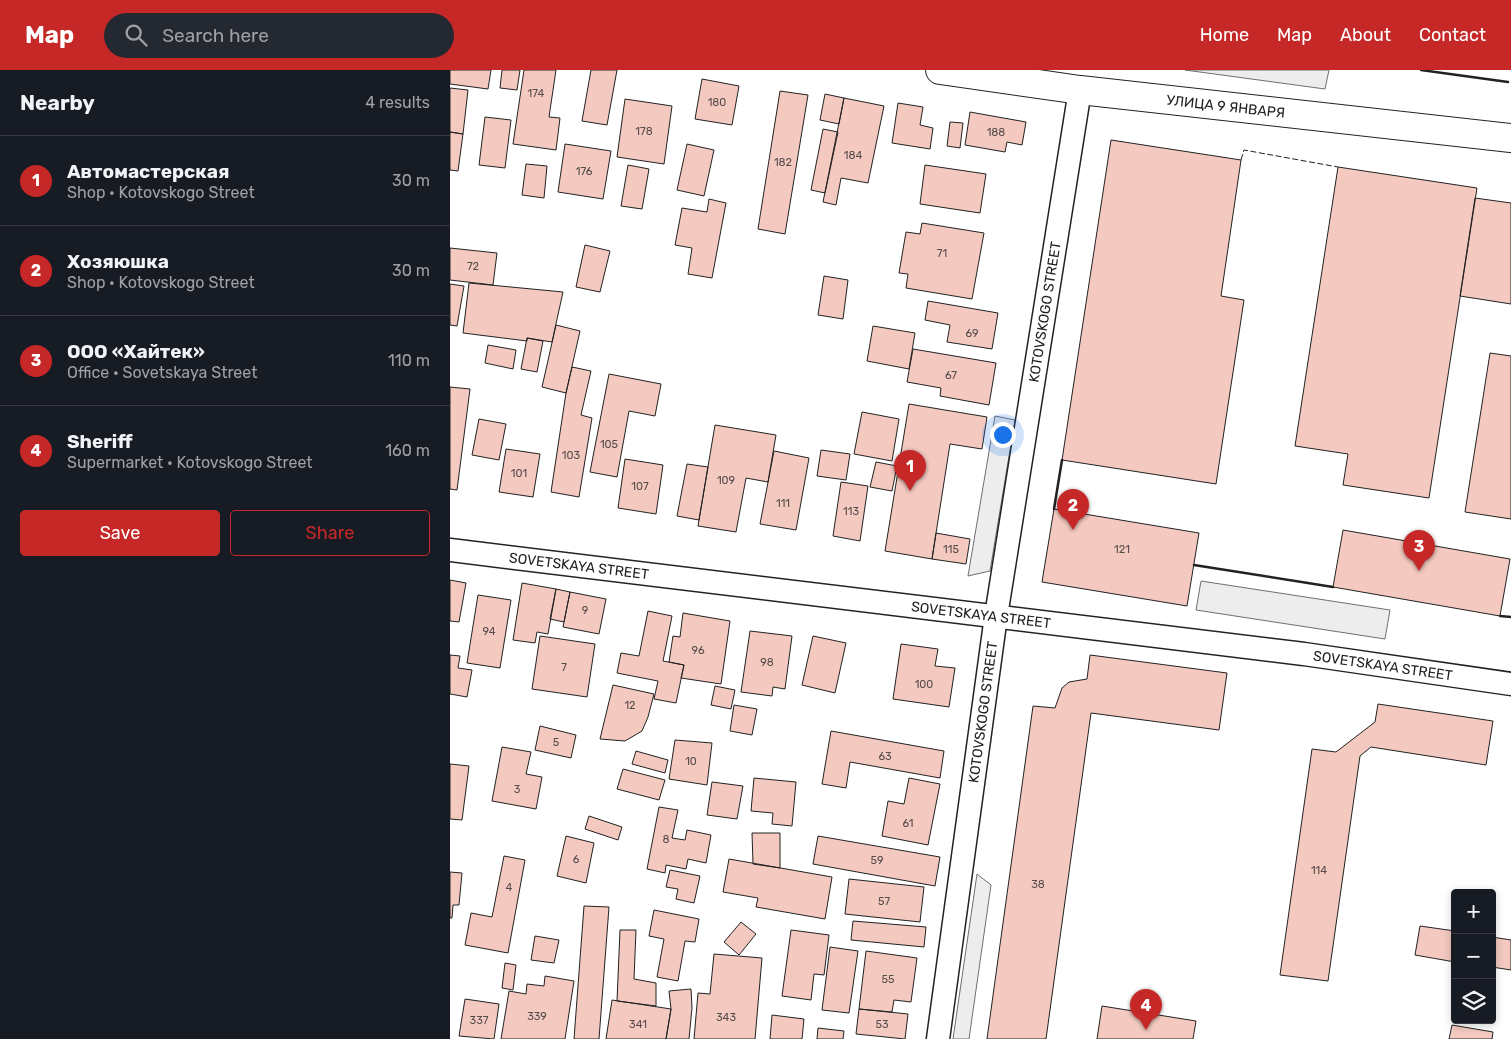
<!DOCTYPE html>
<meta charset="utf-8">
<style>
:root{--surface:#171b24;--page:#242831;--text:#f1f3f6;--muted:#9ea1a6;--line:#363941;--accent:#c62828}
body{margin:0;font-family:Rubik,sans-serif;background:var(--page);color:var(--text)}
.controls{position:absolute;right:15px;bottom:15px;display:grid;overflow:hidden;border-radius:5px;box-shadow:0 2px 8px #0003}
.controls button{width:45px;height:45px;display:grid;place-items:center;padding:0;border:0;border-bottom:1px solid var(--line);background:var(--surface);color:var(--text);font:25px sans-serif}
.you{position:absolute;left:552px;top:364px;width:18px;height:18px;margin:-12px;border:4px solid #fff;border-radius:50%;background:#1a73e8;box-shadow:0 0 0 8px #1a73e833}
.badge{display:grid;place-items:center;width:32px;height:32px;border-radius:50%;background:var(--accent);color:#fff;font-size:16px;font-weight:700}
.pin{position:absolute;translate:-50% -41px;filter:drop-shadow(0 1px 2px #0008)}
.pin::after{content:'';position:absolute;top:26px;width:18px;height:15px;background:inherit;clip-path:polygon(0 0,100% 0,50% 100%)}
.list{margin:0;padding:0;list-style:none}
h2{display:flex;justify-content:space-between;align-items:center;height:65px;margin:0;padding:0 20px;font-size:21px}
h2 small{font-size:16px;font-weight:400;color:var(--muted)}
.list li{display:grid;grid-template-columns:32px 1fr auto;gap:15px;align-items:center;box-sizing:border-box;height:90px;padding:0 20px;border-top:1px solid var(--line)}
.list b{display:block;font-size:19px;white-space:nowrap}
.list p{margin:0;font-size:16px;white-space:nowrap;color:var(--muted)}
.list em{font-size:16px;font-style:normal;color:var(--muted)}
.actions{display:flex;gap:10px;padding:15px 20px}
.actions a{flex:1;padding:11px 0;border:1px solid var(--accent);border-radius:5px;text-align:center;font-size:18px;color:var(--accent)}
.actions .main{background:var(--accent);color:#fff}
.icon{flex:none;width:28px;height:28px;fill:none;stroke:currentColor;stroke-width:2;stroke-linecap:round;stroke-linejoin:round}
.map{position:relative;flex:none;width:1061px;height:969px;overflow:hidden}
header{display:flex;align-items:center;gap:30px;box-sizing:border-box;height:70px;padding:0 25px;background:var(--accent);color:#fff}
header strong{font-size:24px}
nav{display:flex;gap:28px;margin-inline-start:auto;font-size:18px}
.search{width:350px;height:45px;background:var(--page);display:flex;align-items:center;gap:12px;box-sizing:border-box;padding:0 18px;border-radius:28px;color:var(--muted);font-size:19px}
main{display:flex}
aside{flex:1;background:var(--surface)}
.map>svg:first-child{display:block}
</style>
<header>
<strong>Map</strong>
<div class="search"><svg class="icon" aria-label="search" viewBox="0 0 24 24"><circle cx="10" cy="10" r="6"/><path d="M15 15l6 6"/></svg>Search here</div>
<nav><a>Home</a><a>Map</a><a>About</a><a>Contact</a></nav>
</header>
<main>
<aside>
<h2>Nearby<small>4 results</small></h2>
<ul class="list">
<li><span class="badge">1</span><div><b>Автомастерская</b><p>Shop · Kotovskogo Street</p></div><em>30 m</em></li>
<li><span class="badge">2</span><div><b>Хозяюшка</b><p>Shop · Kotovskogo Street</p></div><em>30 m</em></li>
<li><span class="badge">3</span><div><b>ООО «Хайтек»</b><p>Office · Sovetskaya Street</p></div><em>110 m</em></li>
<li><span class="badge">4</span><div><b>Sheriff</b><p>Supermarket · Kotovskogo Street</p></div><em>160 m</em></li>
</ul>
<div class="actions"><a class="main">Save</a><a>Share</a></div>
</aside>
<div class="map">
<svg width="1061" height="969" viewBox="0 0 1061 969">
<rect width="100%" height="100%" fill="#fff"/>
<path fill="#ededed" stroke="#6f6f6f" d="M735 0H879L875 19Z
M545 346 565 350 540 501 518 506Z
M751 511 940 540 935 569 746 540Z
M527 804 541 815 519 969H503Z"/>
<path fill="#f3c9c0" stroke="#222" d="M0 0H41L38 19 0 14Z
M52 0H70L67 20 50 18Z
M74 0H106L99 47 110 48 106 80 63 74Z
M141 0H167L157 55 132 51Z
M252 9 289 16 282 55 245 49Z
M0 18 18 20 13 64 0 62Z
M330 21 358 25 335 164 308 159Z
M375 24 394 28 389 54 370 50Z
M394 28 434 36 418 113 391 108 386 135 373 132Z
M175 29 222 36 214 94 167 87Z
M448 33 473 37 470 55 483 58 480 79 442 73Z
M520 42 576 52 572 75 557 72 555 82 515 75Z
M35 47 61 50 55 98 29 95Z
M500 52 513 53 510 78 497 76Z
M373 59 388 62 375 123 361 120Z
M0 62 13 64 8 101 0 100Z
M661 70 791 90 771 226 794 230 766 414 612 390Z
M115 74 161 81 153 129 108 122Z
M237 74 264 80 254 126 227 120Z
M76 94 97 96 94 128 72 125Z
M178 95 199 99 192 139 171 136Z
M475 95 536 104 530 143 470 134Z
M888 97 1027 118 979 428 893 415 898 384 845 376Z
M1025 128 1061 133V234L1010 226Z
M259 129 276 133 262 208 238 204 242 178 225 175 232 138 257 142Z
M472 153 534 163 522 229 456 218 458 204 449 203 456 162 470 164Z
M135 175 160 181 150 222 126 217Z
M0 178 47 183 43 215 0 210Z
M374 206 398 210 393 249 368 245Z
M19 213 113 222 102 272 77 268V271L13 263Z
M0 214 14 216 7 256 0 255Z
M478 231 548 243 542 279 497 272 500 255 475 250Z
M106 255 130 261 116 323 92 317Z
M423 256 465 263 459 299 417 291Z
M77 268 93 271 87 302 71 299Z
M38 275 66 280 63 299 35 293Z
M463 279 546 293 539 335 490 326 491 318 457 312Z
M1040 283 1061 286V449L1015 442Z
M122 297 141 301 131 345 142 348 129 427 101 422 116 323Z
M159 304 211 314 205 346 179 341 167 407 140 402Z
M0 317 20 319 7 420 0 419Z
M459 334 537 347 532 379 500 374 482 489 435 481Z
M412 342 449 349 442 391 404 384Z
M29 349 56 354 49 390 22 385Z
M265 355 326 365 318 412 296 408 286 462 248 456Z
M56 379 90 384 83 427 49 422Z
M371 380 400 384 396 410 367 406Z
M324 381 359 388 346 460 310 454Z
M175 389 213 395 206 444 168 438Z
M426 392 447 396 442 421 420 417Z
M237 394 258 397 249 450 227 446Z
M391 412 418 416 410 471 383 466Z
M604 439 749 463 737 536 592 512Z
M893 460 1060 489 1050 546 883 517Z
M486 463 520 469 516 494 482 489Z
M0 510 16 513 9 552 0 551Z
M72 513 106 519 98 564 87 562 85 573 63 570Z
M106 519 120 522 114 552 100 549Z
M120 522 156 529 149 564 113 557Z
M28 525 61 530 50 598 17 593Z
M198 541 222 546 213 591 234 595 226 633 204 629 208 611 167 603 171 583 189 586Z
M233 543 280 551 271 614 231 608 234 595 219 592 223 566 230 567Z
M300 561 342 566 335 619 323 617 322 626 291 622Z
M90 566 145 574 137 627 82 619Z
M363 566 396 573 385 623 352 615Z
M451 574 488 579 485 596 505 598 499 637 443 629Z
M0 585 10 586 8 598 22 600 17 627 0 624Z
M640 585 777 603 769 660 641 643 596 969H537L583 636 605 638 612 618 619 612 637 609Z
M163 615 204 624 198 647 192 661 175 671 150 669Z
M265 616 285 620 281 639 261 635Z
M928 634 1043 651 1036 695 921 677 910 686 878 911 830 905 862 679 886 682 925 652Z
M284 635 307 639 302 665 280 661Z
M90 656 126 665 121 688 85 680Z
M381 661 494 681 490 708 400 692 396 718 372 714Z
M225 670 262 673 257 715 219 709Z
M52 677 81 682 76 704 92 707 86 739 42 731Z
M186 681 218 690 215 703 182 694Z
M0 694 19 696 12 750 0 749Z
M173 699 215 710 209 730 167 719Z
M304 708 346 712 342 756 322 754 323 743 301 741Z
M459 708 490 714 478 775 432 766 438 731 454 734Z
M262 712 293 716 287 749 257 745Z
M209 737 228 740 222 768 235 770 237 760 261 765 256 793 238 789 236 799 216 795 215 803 197 799Z
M139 746 172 757 168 770 135 759Z
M302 763H330V798L303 794Z
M116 766 144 773 136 813 107 806Z
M368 766 490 787 485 816 363 794Z
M54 786 75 790 58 883 15 875 21 843 42 847Z
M279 789 382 807 375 849 306 837 308 828 273 822Z
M220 800 250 806 244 833 226 829 228 819 216 817Z
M0 802 12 803 9 835H3L2 848H0Z
M399 809 474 817 470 852 395 844Z
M134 836 159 837 149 969H124Z
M204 840 249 849 245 872 235 871 228 911 207 907 214 869 199 866Z
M403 851 476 857 474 877 401 870Z
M291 852 306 864 289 885 274 872Z
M970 856 1005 861V892L965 885Z
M170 860H186L184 909 206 913V936L167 931Z
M341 860 379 865 374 905 364 904 361 930 332 926Z
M85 866 109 870 104 893 81 890Z
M1042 867 1061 870V900L1042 897Z
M380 877 408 881 399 943 372 940Z
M416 881 467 888 461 932 444 930 442 942 409 939Z
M264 884 312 888 305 969H244L248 923 260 924Z
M55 893 66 895 63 920 52 918Z
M95 906 124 911 115 969H51L59 921 76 924 77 914 94 916Z
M241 919 242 938 239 969H216L221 939 219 921Z
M15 929 49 934 44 969 9 966Z
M162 930 221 939 216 969H156Z
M652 936 746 951 743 969H647Z
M409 939 458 944 455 969 406 964Z
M322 945 354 949 352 969H320Z
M1002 955 1043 962 1042 969H999Z
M368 958 394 961 393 969H367Z"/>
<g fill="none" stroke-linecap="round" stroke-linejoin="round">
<defs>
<g id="minor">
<path id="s1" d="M0 480 854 584 1061 614"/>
<path id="s2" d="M488 969 546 546 630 20"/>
</g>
<g id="tertiary">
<path id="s3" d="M490 0 630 20 1061 68"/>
</g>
</defs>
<use href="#minor" stroke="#222" stroke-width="25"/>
<use href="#tertiary" stroke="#222" stroke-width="30"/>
<use href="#minor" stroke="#fff" stroke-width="22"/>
<use href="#tertiary" stroke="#fff" stroke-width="28"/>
<path stroke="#222" stroke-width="1" stroke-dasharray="6 2.5" stroke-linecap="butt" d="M791 90 794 80 888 97"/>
<path stroke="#222" stroke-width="2.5" d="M971 0 1058 12
M604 439 612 390
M744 495 883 517
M1050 546 1061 547"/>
</g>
<g text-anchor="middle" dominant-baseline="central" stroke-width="4" stroke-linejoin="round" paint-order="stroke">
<g font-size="11" fill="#564c4a">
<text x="86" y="23">174</text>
<text x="267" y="32">180</text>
<text x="194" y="61">178</text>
<text x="546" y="62">188</text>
<text x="403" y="85">184</text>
<text x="333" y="92">182</text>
<text x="134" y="101">176</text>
<text x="492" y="183">71</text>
<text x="23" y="196">72</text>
<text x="522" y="263">69</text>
<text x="501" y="305">67</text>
<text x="159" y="374">105</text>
<text x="121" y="385">103</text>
<text x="69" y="403">101</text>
<text x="276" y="410">109</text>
<text x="190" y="416">107</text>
<text x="333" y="433">111</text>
<text x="401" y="441">113</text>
<text x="501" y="479">115</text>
<text x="672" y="479">121</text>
<text x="135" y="540">9</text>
<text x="39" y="561">94</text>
<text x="248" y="580">96</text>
<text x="317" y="592">98</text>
<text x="114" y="597">7</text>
<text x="474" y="614">100</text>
<text x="180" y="635">12</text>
<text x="106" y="672">5</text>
<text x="435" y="686">63</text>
<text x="241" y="691">10</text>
<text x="67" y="719">3</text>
<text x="458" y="753">61</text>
<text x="216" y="769">8</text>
<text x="126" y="789">6</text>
<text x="427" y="790">59</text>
<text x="869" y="800">114</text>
<text x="588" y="814">38</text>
<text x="59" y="817">4</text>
<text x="434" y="831">57</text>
<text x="438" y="909">55</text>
<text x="87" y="946">339</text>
<text x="276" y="947">343</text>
<text x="29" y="950">337</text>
<text x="188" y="954">341</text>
<text x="432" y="954">53</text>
</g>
<g font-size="14" fill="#222" stroke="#fff">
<text stroke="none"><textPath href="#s3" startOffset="288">УЛИЦА 9 ЯНВАРЯ</textPath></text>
<text stroke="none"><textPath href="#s2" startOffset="735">KOTOVSKOGO STREET</textPath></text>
<text stroke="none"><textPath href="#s1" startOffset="130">SOVETSKAYA STREET</textPath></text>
<text stroke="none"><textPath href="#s1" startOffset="535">SOVETSKAYA STREET</textPath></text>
<text stroke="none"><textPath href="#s1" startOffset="940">SOVETSKAYA STREET</textPath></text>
<text stroke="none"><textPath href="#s2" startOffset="330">KOTOVSKOGO STREET</textPath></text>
</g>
</g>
</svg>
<div class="controls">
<button>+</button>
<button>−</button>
<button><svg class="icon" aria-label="layers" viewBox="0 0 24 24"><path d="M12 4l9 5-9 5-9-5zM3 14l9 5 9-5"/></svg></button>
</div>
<div class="you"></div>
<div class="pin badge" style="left:460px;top:421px">1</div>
<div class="pin badge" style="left:623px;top:460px">2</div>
<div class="pin badge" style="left:969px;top:501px">3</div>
<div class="pin badge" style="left:696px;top:960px">4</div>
</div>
</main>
